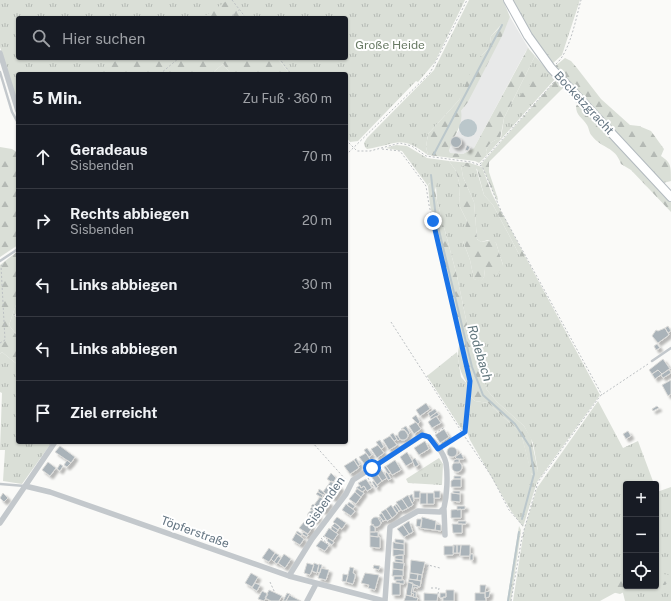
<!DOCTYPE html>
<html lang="de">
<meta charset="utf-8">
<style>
:root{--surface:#171b24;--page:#242831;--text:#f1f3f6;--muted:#9ea1a6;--line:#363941}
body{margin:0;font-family:"Public Sans",sans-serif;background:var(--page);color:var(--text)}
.controls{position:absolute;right:12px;bottom:12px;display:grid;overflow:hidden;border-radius:4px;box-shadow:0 1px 3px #0004}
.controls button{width:36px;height:36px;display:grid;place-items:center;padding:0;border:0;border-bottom:1px solid var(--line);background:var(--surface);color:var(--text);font:20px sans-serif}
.stop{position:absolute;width:12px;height:12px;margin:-9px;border:3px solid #1a73e8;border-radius:50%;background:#fff}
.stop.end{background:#1a73e8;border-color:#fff;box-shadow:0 1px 4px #0008}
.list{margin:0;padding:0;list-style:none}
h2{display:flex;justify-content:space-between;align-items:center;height:52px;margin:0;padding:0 16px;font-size:17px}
h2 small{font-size:13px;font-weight:400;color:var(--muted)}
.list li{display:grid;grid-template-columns:26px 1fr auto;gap:12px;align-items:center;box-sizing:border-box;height:64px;padding:0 16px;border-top:1px solid var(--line)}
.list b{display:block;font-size:15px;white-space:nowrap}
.list p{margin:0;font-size:13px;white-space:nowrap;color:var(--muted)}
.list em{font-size:13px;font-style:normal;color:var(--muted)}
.icon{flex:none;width:22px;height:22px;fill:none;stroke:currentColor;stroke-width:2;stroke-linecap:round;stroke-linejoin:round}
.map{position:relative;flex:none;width:671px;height:601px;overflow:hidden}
.search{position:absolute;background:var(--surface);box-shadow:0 1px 3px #0004;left:16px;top:16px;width:332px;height:44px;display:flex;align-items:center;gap:10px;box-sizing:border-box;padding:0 14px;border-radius:4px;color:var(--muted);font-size:15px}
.panel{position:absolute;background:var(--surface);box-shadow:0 1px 3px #0004;left:16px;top:72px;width:332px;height:372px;border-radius:4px}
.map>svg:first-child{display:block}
</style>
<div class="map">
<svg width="671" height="601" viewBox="0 0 671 601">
<defs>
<pattern id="grass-tufts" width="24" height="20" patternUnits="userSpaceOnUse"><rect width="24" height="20" fill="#dadfd7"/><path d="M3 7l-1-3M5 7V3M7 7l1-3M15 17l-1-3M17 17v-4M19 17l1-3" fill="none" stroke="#b4b9b4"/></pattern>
<pattern id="forest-firs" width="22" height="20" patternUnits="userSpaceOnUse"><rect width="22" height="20" fill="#dadfd7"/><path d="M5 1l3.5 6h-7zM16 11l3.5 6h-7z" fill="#b4b9b4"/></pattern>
<filter id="shadow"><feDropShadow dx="3" dy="3" stdDeviation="1" flood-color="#0004"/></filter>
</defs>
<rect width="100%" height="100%" fill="#fafaf8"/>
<path fill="#e8e9e9" d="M510 17 529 49 526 51 474 148 463 154 449 153 450 144 459 130 461 111 468 102Z"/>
<path fill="url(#grass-tufts)" d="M0 0H465L435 62 418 82 416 81 358 141 350 142 346 137V74H290L277 58H346V18H245L237 9 226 18H18V58H176L157 74H18V106L0 47Z
M469 0H503L510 17 507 24 501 25 491 36 489 48 482 55 459 100 428 134 426 147 428 155C400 134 398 144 367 149L365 147 364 143 367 138 434 70Z
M512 0H580L562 55 552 64 538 45Z
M535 56 555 79 487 155 486 152C487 144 493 140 501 138L504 118Z
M396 145 407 146 427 158 449 161 456 171 460 186 459 205 467 221 463 241 470 260 474 279 481 281 484 277 485 269 503 265 496 243 488 240 481 242 477 239 474 202 463 177 461 165 476 168 484 195 493 205 520 256H525L600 395 537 482 523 527 511 511 470 440 467 432 470 396 475 401 488 403 521 433 532 475 538 471 533 443 524 426 497 402 487 390 469 334 457 276 437 201 436 186 429 183 428 186 402 151 386 148Z
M18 299V311L14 316 18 318V337L9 325Z
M2 352 18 365V442H52L22 484 3 481 5 450H0L2 393 0 392V354Z
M457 352 461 377 469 386 464 427 462 430 427 376Z
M598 401 623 448 638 441 654 484H626V586H656V489L657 492 671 487V601H625L622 589 600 601H513L524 530 537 488Z
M439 458 443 464 442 485 408 483 406 479Z
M519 526 521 530 511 601H507Z"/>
<path fill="url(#forest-firs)" d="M228 0H230L245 18H202Z
M504 23 507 24 503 34 468 102 461 111C464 126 452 137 449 151L450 153 463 154 474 148 528 48 535 56 504 118 500 139C493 140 487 144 486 152L487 155 479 163 475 161 428 155 426 147 428 134 459 100 467 80 477 60 489 48 491 36Z
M119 58H277L290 74H231L223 64 211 74H99Z
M565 58 571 61 577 68 601 99 630 125 639 126 651 131 664 149 661 156C671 163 671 165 671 181L663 183 554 67Z
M540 72H543C542 80 536 86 537 95L518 105 516 101Z
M556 80 563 88 489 162V172L498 199 497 201 481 164Z
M579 103 671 201V212L631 170 621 164C615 146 602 149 592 136 589 133 589 128 587 125 582 117 576 116 576 106Z
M0 147 12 149 18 153V245L0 257Z
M449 161 470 163 482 167 492 194 525 256H520L493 205 484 195 477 169 461 165 463 177 474 202 477 239 481 242 492 240 496 243 503 265 497 276 485 269 484 277 481 282 474 279 470 260 463 241V235L467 221 459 205 460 186 456 171Z
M431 181 437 183 435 190 437 201 457 276 469 334 487 390 497 402 524 426 531 438 538 471 535 477 531 473 521 433 488 403 475 401 470 396V372L430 205 428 186Z
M18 251V299L9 325 18 337V365L2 352 0 354V265Z
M461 341 469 380V386C460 374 454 356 461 341Z
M657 573 669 575V582L665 585H656Z
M621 578H626V586H640L639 589 634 591 630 589 620 594 612 592 610 587 611 582Z"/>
<path fill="#dadfd7" d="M223 64 231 74H211Z"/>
<path fill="#bbc7cb" d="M459 128a9 9 0 1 1 18 0a9 9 0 1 1-18 0Z"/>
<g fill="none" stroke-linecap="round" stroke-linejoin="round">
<path stroke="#bbc7cb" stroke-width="2" d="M434 154 502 25
M431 175 436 218 472 367 483 395 515 424 530 447 534 474 522 519
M508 601 519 532"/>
</g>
<path fill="#aab3b9" stroke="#dcdcda" filter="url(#shadow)" d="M450.5 142a5.5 5.5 0 1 1 11 0a5.5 5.5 0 1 1-11 0Z
M467 145 470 147 468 151 465 150Z
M668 326 671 331 668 333 665 328Z
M665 328 669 335 658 343 652 336 656 330 658 331Z
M657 344 660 348 656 350 654 346Z
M663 359 670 369 662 374 658 370 652 374 649 370Z
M669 369 671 373 663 378 661 375Z
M658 370 662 374 655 379 652 374Z
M671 380V394L668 396 662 385Z
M426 403 430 409 420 416 416 410Z
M657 406 659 408 653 411 652 409Z
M435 409 437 412 430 417 428 413Z
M437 412 439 415 431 419 430 417Z
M416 415 420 422 418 424 412 418Z
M436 416 441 423 432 428 428 422Z
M416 422 421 429 414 434 409 426Z
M406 426 410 433 408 435 404 429H401Z
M444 429 449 437 440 443 435 435Z
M398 435a5 5 0 1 1 10 0a5 5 0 1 1-10 0Z
M628 431 631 436 626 439 623 434Z
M393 433 397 439 394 441 390 435Z
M397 435 400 439 398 441 395 436Z
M390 436 397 445 389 450 383 440Z
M380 440 384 447 381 449 376 442Z
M425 441 429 449 419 455 414 448Z
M378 445 384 453 377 458 371 449Z
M60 446 75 457 71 463 55 452Z
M447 452a5 5 0 1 1 10 0a5 5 0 1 1-10 0Z
M367 448 372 455 369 457 364 450Z
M407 452 413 462 406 466 400 457Z
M366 453 371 461 365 465 359 457Z
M461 453 464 459H457L455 457Z
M356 458 360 465 358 466 354 460Z
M415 458 419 465 415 467 412 460Z
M457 459H459V463H454V460Z
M67 460 71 463 67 467 64 465Z
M354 460 359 468 350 474 344 466Z
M395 460 401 470 392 475 386 466Z
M48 462 56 468 50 476 42 470Z
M452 467a5 5 0 1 1 10 0a5 5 0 1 1-10 0Z
M60 464 63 466 60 471 57 469Z
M386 466 391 473 388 474 384 467Z
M381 469 387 478 382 481 376 472Z
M376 472 382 481 377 485 371 476Z
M387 472 391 479 388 480 385 474Z
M331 473 336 478 333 483 327 479Z
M454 476H461V479H454Z
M366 479 372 488 367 491 364 486 361 488 358 483Z
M454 479H461V487H451V481Z
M331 481 336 483 341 488 334 499 323 492Z
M374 481 378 487 376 488 372 482Z
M360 485 361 488 364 486 366 489 362 492 356 488Z
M357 488 364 493 361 497 355 492Z
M319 489 325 493 323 495 318 492Z
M414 491H420V498H414Z
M434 491H440V498H434Z
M453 491H460V494L453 493Z
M318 492 323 495 322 498 316 494Z
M355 492 361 497 356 504 349 499Z
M3 493 8 498 4 502 0 498Z
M420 493H427V504H420Z
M427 493H434V504H427Z
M451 493 460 494V502L451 501Z
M412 494 414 501 412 503 409 496Z
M408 495 413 505 408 508 402 499Z
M320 497 330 503 324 512 314 505Z
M402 499 408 508 402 511 396 502Z
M349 502 355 506 353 509 347 505Z
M313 504 318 508 317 510 311 506Z
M346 504 355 511 351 516 342 510Z
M397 504 401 510 399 511 395 505Z
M391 505 397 514 392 518 386 509Z
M395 505 399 511 397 513 393 507Z
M457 506H465V509L457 510Z
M312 507 318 512 317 514 310 509Z
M386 509 392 518 387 521 381 512Z
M461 509V518H451V510Z
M307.5 516a5.5 5.5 0 1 1 11 0a5.5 5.5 0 1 1-11 0Z
M382 513 386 520 383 521 379 515Z
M371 522a5 5 0 1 1 10 0a5 5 0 1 1-10 0Z
M337 517 346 523 342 529 333 522Z
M380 517 383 521 381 523 378 518Z
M422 517 436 521 435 530 420 528Z
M417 519H422L421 527 416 526Z
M307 521 312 524 310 527 305 523Z
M409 521 413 532 409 534 403 525Z
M458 521H466V524H458Z
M304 522 312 528 308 534 299 528Z
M335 523 340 527 338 530 332 526Z
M373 524 375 528V532H370V526Z
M436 524 441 525V531L435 530Z
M452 524H462V533H453Z
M403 525 409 534 404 537 397 529Z
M332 526 338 530 336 533 331 529Z
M329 528 338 534 333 541 324 536Z
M297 531 302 534 301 536 296 533Z
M304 532 308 535 307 537 302 534Z
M370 532H378V537L370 536Z
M296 533 304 539 300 545 292 540Z
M370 536 380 537V548L370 547Z
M328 538 334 542 332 545 327 541Z
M395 539 404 540V544L395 543Z
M321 540 329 545 325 551 316 546Z
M393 542 404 544V550L393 549Z
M453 545H457V553H453Z
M457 545H461L460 553H457Z
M461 545H470V556H460Z
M444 546H454L453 555H444Z
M269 548 275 553 269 562 262 558Z
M393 549 404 550V555L393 556Z
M275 553 279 555 274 562 271 559Z
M284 554 291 559 285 568 278 563Z
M470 554H473V560H470Z
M399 555H403V560L395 559V556Z
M278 556 281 558 277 564 274 562Z
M395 559 403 560V563L395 562Z
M411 560 425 562 422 575 410 573Z
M393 562 404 563 403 570 393 569Z
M307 563 314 565 310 575 304 573Z
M314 563 319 565 317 573 312 571Z
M319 564 322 565 320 573 317 572Z
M374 565 380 566 379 570 373 568Z
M350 567 354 568 353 573 355 574V577L353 584 346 582Z
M321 568 329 570 326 580 318 578Z
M393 569 403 570V576H392Z
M251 573 258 577 252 587 245 583Z
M365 573 379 575 375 590 368 588 369 585 361 583Z
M410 573 418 574 417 580 409 579Z
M343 574 348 575 346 582 342 581Z
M418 574 422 575 421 581 417 580Z
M394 576H402V580H394Z
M409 579 421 581 420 587 408 582Z
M396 580H404V584L396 583Z
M408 582 413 583 411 596 406 595Z
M255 583 260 585 257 591 252 588Z
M392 583H400V595H392Z
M413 585 418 586V588L414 587 413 592H416V598L413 597 414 594 411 593Z
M480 585H486L485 593H480Z
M269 590 282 596 279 601H271L265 598Z
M446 590H454V601H443V597H446Z
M262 591 268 594 264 601 258 599Z
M490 591 489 597 485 598V592Z
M287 593 290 594 286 601H283Z
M424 593 438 594 437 601H424Z
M440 593H446V597L440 598Z
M475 593H485L486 601H475Z
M290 594 291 596 301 601H286Z
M406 595 418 598 417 601H404Z"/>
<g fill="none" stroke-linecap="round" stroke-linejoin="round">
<defs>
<path id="secondary" d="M508 0 528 36 551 68 671 197"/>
</defs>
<use href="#secondary" stroke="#b3babf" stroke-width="10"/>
<path stroke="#bbbfc2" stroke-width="1" stroke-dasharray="2 2" stroke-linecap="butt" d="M232 0 246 18
M229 18 239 10
M279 58 291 74
M556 64C570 52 576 18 581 0
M160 74 179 58
M346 140 357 151H370L400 143 412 146 426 156 471 162 482 166 502 213 602 395
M382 149 400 151 426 186 429 205 471 381 465 432 463 434 492 477 509 510 524 527
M346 155 430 73 467 0
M480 164 554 82
M391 322 463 434 444 446
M0 343 5 340 1 266 3 265
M435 433 445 427
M312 442 346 480
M368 478 374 488
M325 494 335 501
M323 497 331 502
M323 536 327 539
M321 538 328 544
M270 582 275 593
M431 588H439L438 594
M421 590 428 565 440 568
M511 601 522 537 538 482 600 396 648 364"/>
<path stroke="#c3c8cc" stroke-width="2.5" d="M0 72 12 112 18 123
M0 261 18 249
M652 361 671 348
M0 484 25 486"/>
<path stroke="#c3c8cc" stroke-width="5.5" d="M0 53 18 111
M25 486 50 492 289 576 384 601
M444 510 445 535
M0 523 55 442
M289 576 312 539 346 494 353 480 422 435C432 435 444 454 446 463 448 476 447 495 444 508L440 512 418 511 390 527 385 601
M307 601 316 584"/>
<use href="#secondary" stroke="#fff" stroke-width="8"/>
</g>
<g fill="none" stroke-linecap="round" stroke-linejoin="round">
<path stroke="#1a73e8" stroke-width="5" d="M372 468 422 435 429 437 438 449 465 432 470 381 433 221"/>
</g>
<g text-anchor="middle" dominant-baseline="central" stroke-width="4" stroke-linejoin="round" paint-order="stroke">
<g font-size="12" fill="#687a64" stroke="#fff">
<text x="390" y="45">Große Heide</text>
</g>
<g font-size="12" fill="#657683" stroke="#fff">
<text transform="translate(584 103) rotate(47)">Bocketzgracht</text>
<text transform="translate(325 502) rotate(-55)">Sisbenden</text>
<text transform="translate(195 532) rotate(20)">Töpferstraße</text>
</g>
<g font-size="13" font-style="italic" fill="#60757c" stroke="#fff">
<text transform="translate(480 353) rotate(73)">Rodebach</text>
</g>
</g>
</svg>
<div class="controls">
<button>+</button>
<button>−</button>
<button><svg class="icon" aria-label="locate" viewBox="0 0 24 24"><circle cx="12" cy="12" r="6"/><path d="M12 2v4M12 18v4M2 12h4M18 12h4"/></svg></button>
</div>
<div class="stop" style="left:372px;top:468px"></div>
<div class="stop end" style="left:433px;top:221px"></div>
<div class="search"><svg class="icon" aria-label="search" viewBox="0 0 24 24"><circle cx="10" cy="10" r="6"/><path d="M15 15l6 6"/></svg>Hier suchen</div>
<section class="panel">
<h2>5 Min.<small>Zu Fuß · 360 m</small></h2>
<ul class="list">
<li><svg class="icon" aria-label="ahead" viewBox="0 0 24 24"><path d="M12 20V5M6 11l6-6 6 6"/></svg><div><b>Geradeaus</b><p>Sisbenden</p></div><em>70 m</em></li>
<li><svg class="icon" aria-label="right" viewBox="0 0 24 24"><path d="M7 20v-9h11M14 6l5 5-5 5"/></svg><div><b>Rechts abbiegen</b><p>Sisbenden</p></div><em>20 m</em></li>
<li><svg class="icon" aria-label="left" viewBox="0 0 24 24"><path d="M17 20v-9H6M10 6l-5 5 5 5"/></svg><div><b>Links abbiegen</b></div><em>30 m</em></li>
<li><svg class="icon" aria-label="left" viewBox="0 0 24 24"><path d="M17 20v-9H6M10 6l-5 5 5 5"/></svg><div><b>Links abbiegen</b></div><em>240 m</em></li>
<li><svg class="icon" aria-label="arrive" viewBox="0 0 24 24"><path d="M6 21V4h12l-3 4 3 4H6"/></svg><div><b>Ziel erreicht</b></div></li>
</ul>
</section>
</div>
